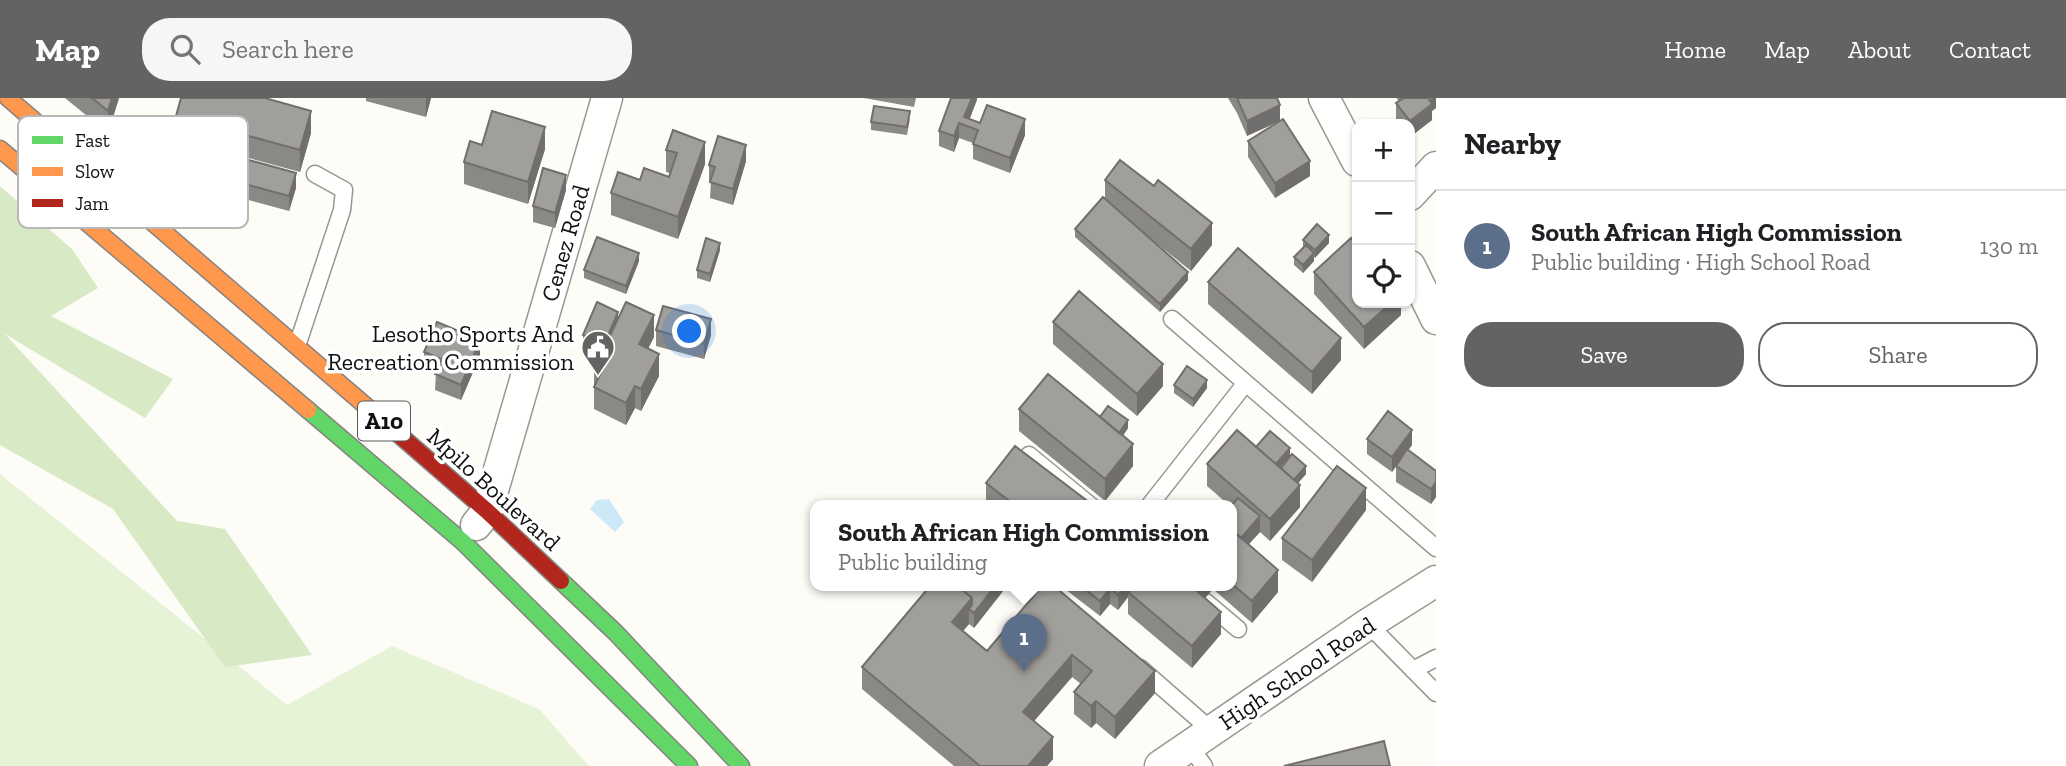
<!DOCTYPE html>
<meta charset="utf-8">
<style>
:root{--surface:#fff;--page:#f6f6f6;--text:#202124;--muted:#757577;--line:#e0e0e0;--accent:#646362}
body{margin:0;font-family:"Zilla Slab",serif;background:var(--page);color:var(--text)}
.controls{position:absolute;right:21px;top:21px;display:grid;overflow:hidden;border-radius:14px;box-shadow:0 2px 5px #0004}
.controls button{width:63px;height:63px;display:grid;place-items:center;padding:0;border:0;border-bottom:2px solid var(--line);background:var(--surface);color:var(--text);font:35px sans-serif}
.you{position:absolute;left:690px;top:234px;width:24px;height:24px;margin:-18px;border:5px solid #fff;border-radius:50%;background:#1a73e8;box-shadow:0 0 0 10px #1a73e833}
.badge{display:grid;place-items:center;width:46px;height:46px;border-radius:50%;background:var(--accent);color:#fff;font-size:23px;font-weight:700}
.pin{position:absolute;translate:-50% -58px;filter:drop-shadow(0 2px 4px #0008)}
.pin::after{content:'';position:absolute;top:37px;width:24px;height:21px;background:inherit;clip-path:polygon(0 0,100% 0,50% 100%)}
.popup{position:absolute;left:810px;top:402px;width:427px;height:91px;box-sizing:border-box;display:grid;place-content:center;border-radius:14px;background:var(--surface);filter:drop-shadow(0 2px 5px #0005);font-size:23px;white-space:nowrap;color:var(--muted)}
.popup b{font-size:26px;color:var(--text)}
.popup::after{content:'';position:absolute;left:50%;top:100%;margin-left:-14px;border:14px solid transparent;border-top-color:var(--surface)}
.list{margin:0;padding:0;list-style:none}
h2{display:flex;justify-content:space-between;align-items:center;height:91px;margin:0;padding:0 28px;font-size:30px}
h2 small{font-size:23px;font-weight:400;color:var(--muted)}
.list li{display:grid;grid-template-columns:46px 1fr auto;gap:21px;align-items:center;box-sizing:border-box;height:112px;padding:0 28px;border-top:2px solid var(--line)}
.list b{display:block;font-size:26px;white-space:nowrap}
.list p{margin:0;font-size:23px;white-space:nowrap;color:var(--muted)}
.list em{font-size:23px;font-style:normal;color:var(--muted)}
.actions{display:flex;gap:14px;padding:21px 28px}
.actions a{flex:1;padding:16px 0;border:2px solid var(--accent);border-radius:28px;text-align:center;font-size:24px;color:var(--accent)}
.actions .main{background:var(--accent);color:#fff}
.icon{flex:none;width:38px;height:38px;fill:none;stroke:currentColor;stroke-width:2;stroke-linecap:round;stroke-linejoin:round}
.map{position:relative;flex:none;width:1436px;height:668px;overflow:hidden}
header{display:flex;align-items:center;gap:42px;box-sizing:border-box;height:98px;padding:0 35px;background:var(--accent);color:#fff}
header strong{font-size:33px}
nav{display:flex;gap:38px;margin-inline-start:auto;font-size:24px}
.search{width:490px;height:63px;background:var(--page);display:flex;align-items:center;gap:18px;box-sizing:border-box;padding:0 24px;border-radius:28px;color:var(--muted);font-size:26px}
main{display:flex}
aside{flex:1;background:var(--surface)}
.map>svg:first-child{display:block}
</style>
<header>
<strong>Map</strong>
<div class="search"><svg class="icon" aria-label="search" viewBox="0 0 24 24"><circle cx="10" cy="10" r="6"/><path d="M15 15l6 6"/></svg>Search here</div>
<nav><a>Home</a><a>Map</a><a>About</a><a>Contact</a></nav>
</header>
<main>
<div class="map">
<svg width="1436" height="668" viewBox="0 0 1436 668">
<rect width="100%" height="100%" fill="#fdfcf7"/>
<path fill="#e7f3d7" d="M0 376 287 607 392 548 539 611 589 668H0Z"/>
<path fill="#d8eac5" d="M0 88 72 151 98 190 51 218 173 281 145 320 5 236 177 423 225 431 312 557 225 569 113 411 0 347Z"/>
<path fill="#cde8f7" d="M609 401 624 424 615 434 590 411 597 402Z"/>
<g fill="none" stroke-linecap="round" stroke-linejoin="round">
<defs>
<path id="lane" d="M1172 221 1436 450
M297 248 342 112 344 92 315 76
M1029 357 1091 408
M1149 408 1245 286
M1206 504 1238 531
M1368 526 1436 595
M1140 570 1212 633
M1413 572 1436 560
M1190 648 1204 668"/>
<path id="street" d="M1324 0 1357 63
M1410 97 1436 69
M1410 168 1436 221
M476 427 487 413 607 0
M1160 668 1368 526 1436 483"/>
<path id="fast" d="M308 312 463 444 689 668
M561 483 616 535 741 668"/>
<path id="slow" d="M8 0 388 327
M0 51 308 312"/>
<path id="jam" d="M388 327 487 413 561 483"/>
</defs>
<use href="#lane" stroke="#979795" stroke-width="19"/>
<use href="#street" stroke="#979795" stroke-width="33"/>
<use href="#fast" stroke="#858482" stroke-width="19"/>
<use href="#slow" stroke="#858482" stroke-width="19"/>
<use href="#jam" stroke="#858482" stroke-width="19"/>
<use href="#lane" stroke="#fffffe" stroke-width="16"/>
<use href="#street" stroke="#fffffe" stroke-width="30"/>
<use href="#fast" stroke="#63d668" stroke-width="16"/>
<use href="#slow" stroke="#ff974d" stroke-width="16"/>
<use href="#jam" stroke="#b3261e" stroke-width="16"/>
</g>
<path fill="#8a8986" d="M65 0H119L108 35Z
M366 0H431L426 19 366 3Z
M864 0H916L914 9Z
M977 0 969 21 980 25 1025 37 1010 75 973 61V45L959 40 954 54 939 48V33Z
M1228 0H1277L1247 38 1237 15Z
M1397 0H1436V10L1432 13V22L1410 39V26H1400L1396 21V5L1398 4Z
M176 18 311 35 300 74 176 40Z
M910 21 907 37 871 32V24Z
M1248 43 1310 78 1275 100 1248 59Z
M482 47 545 51 528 106 464 86V64Z
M666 52 705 66 678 141 611 117V95L640 82 669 79 670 75 666 74Z
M746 63 733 107 710 100 711 83H709V67Z
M178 68 296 90 289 113 178 83Z
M1105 82 1212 147 1191 173 1135 128 1188 182 1160 214 1075 139V131L1105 101Z
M566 92 555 130 533 124V108Z
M1303 142 1329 145 1314 160V163L1303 175 1294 167V159L1303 150Z
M720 152 710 184 697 180V172Z
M639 163 626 196 584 180V172Z
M1314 174 1401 205V217L1364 251 1314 196Z
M1208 184 1341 262 1312 296 1208 206Z
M618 222 654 239 648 251 659 278 641 313 635 310 626 327 594 311V271L599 260 583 253V237Z
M1053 224 1163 288 1137 318 1053 246Z
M656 232 711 237 704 261 656 248Z
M424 254 480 258 461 302 435 292 436 274 424 270Z
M1174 287 1207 290 1193 309 1174 295Z
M1019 311 1100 319 1128 330 1123 338 1133 368 1105 403 1019 333Z
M1367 341 1412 347 1408 352 1436 373V399L1431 406 1396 384V368L1392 374 1367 356Z
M1256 349 1290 358 1280 369 1306 376 1298 385 1300 409 1270 443 1260 434 1248 446 1278 494 1252 525 1213 491 1205 500 1221 536 1192 570 1128 516V499L1118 512 1110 506 1100 518 1061 488H1131V491L1134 488H1232V408H1230L1207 388V366Z
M986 385 1086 408H988L986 407Z
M1366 412 1312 484 1282 462V440Z
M930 488H1007L974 530 969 526 963 533 987 553 1042 488 1155 595 1115 641 1096 625 1091 630 1074 616V594L1081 586 1072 579 1034 623 1053 661 1047 668H954L862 591V569Z"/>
<path fill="#716f6d" d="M112 0H119L108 35V13Z
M426 0H431L426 19Z
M972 0H977V2L967 28 964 19Z
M1431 0H1436V10L1432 13V22L1410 39V23L1431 8Z
M1280 7V23L1247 38V23Z
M311 13V35L300 74V52Z
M1025 21V37L1010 75V60Z
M959 25V40L954 54V38Z
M545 29V51L528 106V84Z
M705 44V66L678 141V119Z
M746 47V63L733 107V91Z
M1310 63V78L1275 100V85Z
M296 75V90L289 113V98Z
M566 77V92L555 130V115Z
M1212 125V147L1191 173V151Z
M1329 137V145L1315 160V152Z
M720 145V152L710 184V176Z
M639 155V163L626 196V188Z
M1314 155V163L1303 175V167Z
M1188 174V182L1160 214V206Z
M1391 205H1401V217L1364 251V229Z
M618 214V229L604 262V247Z
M654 217V239L639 268V246Z
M711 221V237L704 261V246Z
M1341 240V262L1312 296V274Z
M480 242V258L461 302V287Z
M659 256V278L641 313V291Z
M1163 266V288L1137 318V296Z
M1207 282V290L1193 309V301Z
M635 288V310L626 327V305Z
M1128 322V330L1118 344V337Z
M1412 332V347L1392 374V359Z
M1133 346V368L1105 403V381Z
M1290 350V358L1274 376V368Z
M1306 368V376L1292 392V385Z
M1436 384V399L1431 406V391Z
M1300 387V409L1270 443V421Z
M1366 390V412L1312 484V462Z
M1260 418V434L1241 455V440Z
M1278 472V494L1252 525V503Z
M995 488H1007L974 530V515Z
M1125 488H1131V495L1128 494V499L1118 512V497Z
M1197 488H1213V491L1197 509Z
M1110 490V506L1100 518V503Z
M972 500V513L969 511V526L952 546V524Z
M1221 514V536L1192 570V548Z
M1072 557V579L1023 636V614Z
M1155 573V595L1115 641V619Z
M1096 603V625L1091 630V608Z
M1053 639V661L1047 668H1028Z"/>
<path fill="#a19f9c" stroke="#716f6d" stroke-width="2" d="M92 0H112L108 13Z
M181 0H265L311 13 300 52 176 18Z
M951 0H972L964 19 980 25 987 7 1025 21 1010 60 973 46 978 32 959 25 954 38 939 33Z
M1237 0H1277L1280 7 1247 23Z
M1404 0H1428L1432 6 1410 23 1396 5Z
M874 8 910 13 907 29 871 24Z
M492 13 545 29 528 84 464 64 470 43 482 47Z
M1283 21 1310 63 1275 85 1248 43Z
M673 32 705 44 678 119 611 95 618 74 640 82 644 70 669 79 677 55 666 52Z
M718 38 746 47 733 91 710 84 715 69 709 67Z
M184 44 296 75 289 98 178 68Z
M1120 62 1154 88 1158 82 1212 125 1191 151 1105 82Z
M543 70 566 77 555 115 533 108Z
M1103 99 1188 174 1160 206 1075 131Z
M1317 126 1329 137 1315 152 1303 142Z
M597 139 639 155 626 188 584 172Z
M706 140 720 145 710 176 697 172Z
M1351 140 1357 147V205H1391L1364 229 1314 174Z
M1306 147 1314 155 1303 167 1294 159Z
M1238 150 1341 240 1312 274 1208 184Z
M1079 193 1163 266 1137 296 1053 224Z
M597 204 618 214 604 247 583 237Z
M626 204 654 217 639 246 659 256 641 291 635 288 626 305 594 289 601 275 594 271Z
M663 208 711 221 704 246 656 232Z
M437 224 480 242 461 287 435 276 442 261 424 254Z
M1187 268 1207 282 1193 301 1174 287Z
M1048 276 1133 346 1105 381 1019 311Z
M1108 308 1128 322 1119 335 1100 319Z
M1388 313 1412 332 1392 359 1367 341Z
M1237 332 1300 387 1270 421 1207 366Z
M1270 333 1290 350 1276 366 1256 349Z
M1015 348 1086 402 1081 408H1016L986 385Z
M1407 351 1436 373V384L1431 391 1396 368Z
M1292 356 1306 368 1294 382 1281 370Z
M1337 368 1366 390 1312 462 1282 440Z
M1238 400 1260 418 1241 440 1232 432V408H1231Z
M1232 432 1278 472 1252 503 1232 486Z
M930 488H958L972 500 952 524 987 553 1042 488H1054L1155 573 1115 619 1096 603 1091 608 1074 594 1092 573 1072 557 1023 614 1053 639 1028 668H980L862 569Z
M958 488H995L974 515 969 511 972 507V500Z
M1081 488H1125L1118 497 1110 490 1100 503Z
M1134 488H1191L1221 514 1192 548 1128 494Z
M1384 643 1390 668H1284Z"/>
<defs>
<symbol id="civic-pin" viewBox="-11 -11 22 30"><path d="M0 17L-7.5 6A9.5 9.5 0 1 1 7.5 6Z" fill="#646362" stroke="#fff"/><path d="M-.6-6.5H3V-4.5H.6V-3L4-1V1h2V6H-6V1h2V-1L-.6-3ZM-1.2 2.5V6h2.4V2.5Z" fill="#fff"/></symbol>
</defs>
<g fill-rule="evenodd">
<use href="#civic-pin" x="579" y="230" width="38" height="52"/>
</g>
<g text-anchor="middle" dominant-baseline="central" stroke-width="7" stroke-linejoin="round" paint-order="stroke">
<rect fill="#fff" stroke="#585858" stroke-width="2" x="358" y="303.5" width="52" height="39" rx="5"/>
<g font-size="23" font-weight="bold" fill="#111">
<text x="384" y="323">A10</text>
</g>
<g font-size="24" fill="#111" stroke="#fff">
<text transform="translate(565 145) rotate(-74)">Cenez Road</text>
<text transform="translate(494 391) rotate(42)">Mpilo Boulevard</text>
<text transform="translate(1297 575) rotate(-34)">High School Road</text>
</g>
<g font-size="24" fill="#111" stroke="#fff" text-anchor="end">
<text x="574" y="235">Lesotho Sports And<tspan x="574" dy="28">Recreation Commission</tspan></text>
</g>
</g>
<rect x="18" y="18" width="230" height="112" rx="10" fill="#fff" stroke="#b8b8b8" stroke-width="2"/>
<rect x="32" y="38" width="31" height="8" fill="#63d668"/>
<rect x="32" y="69" width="31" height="9" fill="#ff974d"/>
<rect x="32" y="101" width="31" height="8" fill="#b3261e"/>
<g font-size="19" fill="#111">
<text x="75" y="49">Fast</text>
<text x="75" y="80">Slow</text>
<text x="75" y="112">Jam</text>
</g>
</svg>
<div class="controls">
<button>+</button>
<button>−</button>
<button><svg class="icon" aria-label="locate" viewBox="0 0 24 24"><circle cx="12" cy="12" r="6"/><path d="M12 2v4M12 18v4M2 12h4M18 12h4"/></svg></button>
</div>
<div class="you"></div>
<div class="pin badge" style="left:1024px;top:574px;background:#5c6f8a">1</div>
<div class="popup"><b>South African High Commission</b>Public building</div>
</div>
<aside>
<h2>Nearby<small></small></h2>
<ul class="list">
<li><span class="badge" style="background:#5c6f8a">1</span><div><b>South African High Commission</b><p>Public building · High School Road</p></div><em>130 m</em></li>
</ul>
<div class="actions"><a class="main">Save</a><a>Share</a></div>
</aside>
</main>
